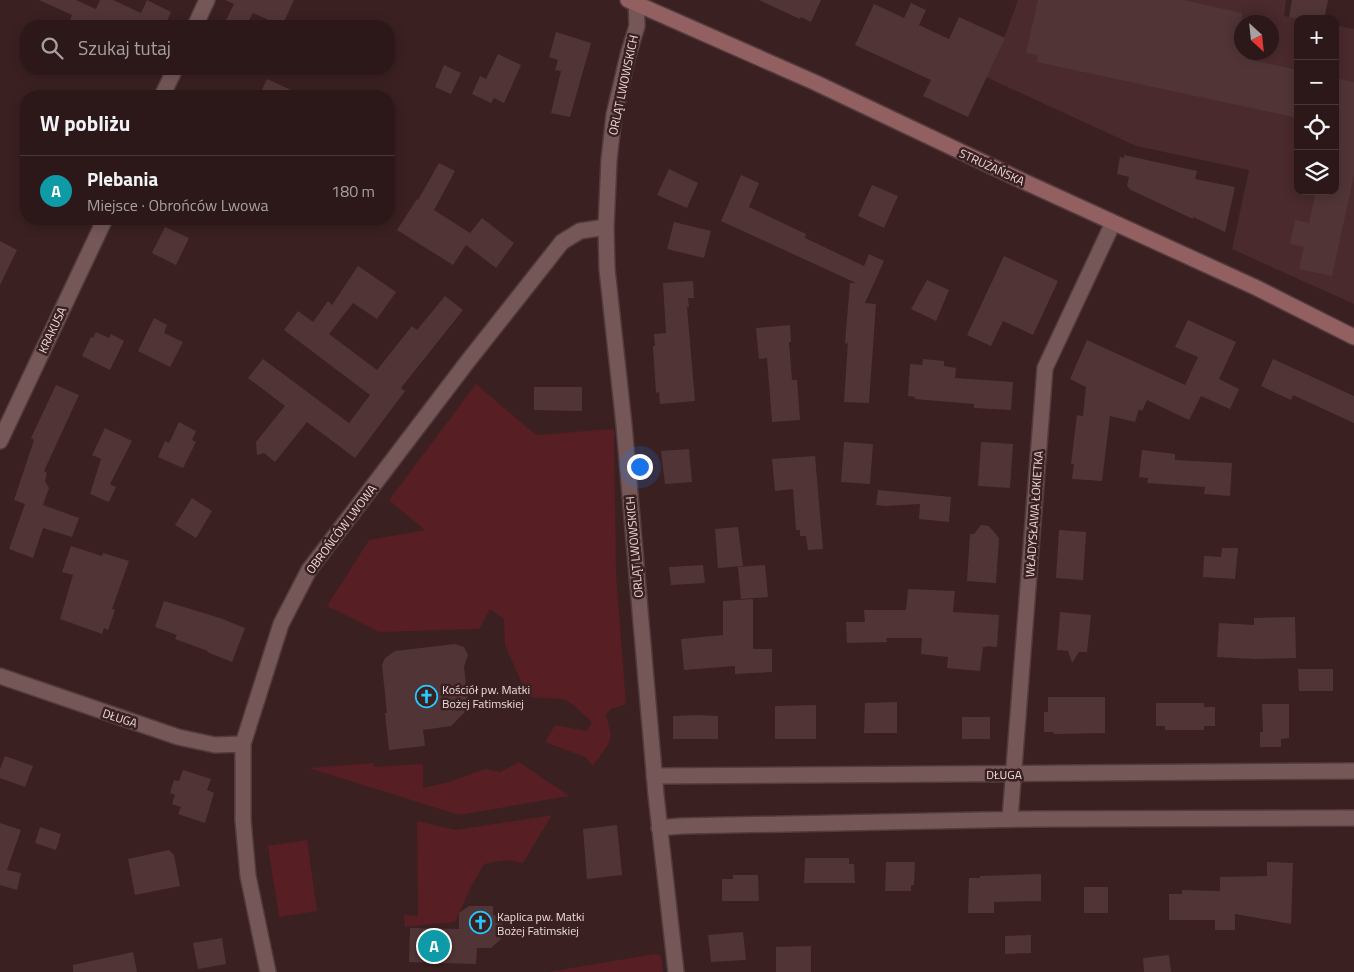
<!DOCTYPE html>
<html lang="pl">
<meta charset="utf-8">
<style>
:root{--surface:#2c1819;--page:#342122;--text:#f1f3f6;--muted:#a6a0a2;--line:#483738;--accent:#d93025}
body{margin:0;font-family:"Titillium Web",sans-serif;background:var(--page);color:var(--text)}
.controls{position:absolute;right:15px;top:15px;display:grid;overflow:hidden;border-radius:10px;box-shadow:0 2px 12px #0003}
.controls button{width:45px;height:45px;display:grid;place-items:center;padding:0;border:0;border-bottom:1px solid var(--line);background:var(--surface);color:var(--text);font:25px sans-serif}
.compass{position:absolute;left:1234px;top:15px;width:45px;height:45px;border-radius:50%;background:var(--surface);box-shadow:0 2px 12px #0003;rotate:153deg}
.you{position:absolute;left:639px;top:466px;width:18px;height:18px;margin:-12px;border:4px solid #fff;border-radius:50%;background:#1a73e8;box-shadow:0 0 0 8px #1a73e833}
.badge{display:grid;place-items:center;width:32px;height:32px;border-radius:50%;background:var(--accent);color:#fff;font-size:16px;font-weight:700}
.pin{position:absolute;translate:-50% -50%;border:2px solid #fff;box-shadow:0 1px 5px #0006}
.list{margin:0;padding:0;list-style:none}
h2{display:flex;justify-content:space-between;align-items:center;height:65px;margin:0;padding:0 20px;font-size:21px}
h2 small{font-size:16px;font-weight:400;color:var(--muted)}
.list li{display:grid;grid-template-columns:32px 1fr auto;gap:15px;align-items:center;box-sizing:border-box;height:70px;padding:0 20px;border-top:1px solid var(--line)}
.list b{display:block;font-size:19px;white-space:nowrap}
.list p{margin:0;font-size:16px;white-space:nowrap;color:var(--muted)}
.list em{font-size:16px;font-style:normal;color:var(--muted)}
.icon{flex:none;width:28px;height:28px;fill:none;stroke:currentColor;stroke-width:2;stroke-linecap:round;stroke-linejoin:round}
.map{position:relative;flex:none;width:1354px;height:972px;overflow:hidden}
.search{position:absolute;background:var(--surface);box-shadow:0 2px 12px #0003;left:20px;top:20px;width:375px;height:55px;display:flex;align-items:center;gap:12px;box-sizing:border-box;padding:0 18px;border-radius:20px;color:var(--muted);font-size:19px}
.panel{position:absolute;background:var(--surface);box-shadow:0 2px 12px #0003;left:20px;top:90px;width:375px;height:135px;border-radius:20px}
.map>svg:first-child{display:block}
</style>
<div class="map">
<svg width="1354" height="972" viewBox="0 0 1354 972">
<rect width="100%" height="100%" fill="#3a2021"/>
<path fill="#4a2a2c" fill-rule="evenodd" d="M1018 0H1286L1284 16 1300 19H1298V191H1335V25L1354 29V304L1232 249 1249 170 1136 146 986 77 1003 41ZM1242 22H1272V52H1242Z"/>
<path fill="#571e24" d="M476 384 536 435 614 429 616 574 626 704 611 709 606 715 611 735 608 745 593 766 585 757 545 742 555 725 587 731 592 722 572 704 563 699 528 697 505 645 504 619 490 609 479 629 379 632 327 606 369 540 425 530 389 500Z
M519 762 569 796 459 815 309 768 374 763V767L423 764V788L449 782 485 769 500 772Z
M552 815 523 863 506 860 484 864 470 889 455 922 405 927 404 915 418 916 417 821 456 830Z
M307 840 317 911 279 917 268 846Z
M655 954 661 955 663 972H548Z"/>
<path fill="#513536" d="M39 0H76L96 9 100 0H113L141 13 147 0 171 12 166 24 171 26H68L72 15Z
M225 0H294L282 26 253 13 246 26H223L234 4Z
M759 0H821L811 22 801 17 800 19Z
M1038 0H1183L1242 13V52H1247L1246 59 1298 70V118L1037 62 1038 55 1026 53Z
M1292 0H1328L1324 19H1300L1289 17Z
M911 3 926 10 919 25 949 39 959 17 1005 38 968 117 923 96 931 80 855 45 874 4 904 18Z
M556 32 591 43 570 117 551 113 561 71 555 70 558 60 549 57Z
M498 54 521 65 504 103 494 98 491 103 472 94 480 76 486 79Z
M444 65 461 73 451 94 435 87Z
M1335 78 1354 82V175L1332 276 1299 269 1304 247 1290 244 1295 220 1309 223 1316 191H1335Z
M267 79 304 96H259Z
M1124 155 1197 171 1195 179 1235 187 1225 232 1193 217V219L1131 190 1127 186 1129 177 1117 174 1120 157 1124 158Z
M439 163 455 171 434 210 470 233 482 218 514 243 496 268 466 245 453 265 397 230 417 199 418 200Z
M669 169 698 183 687 208 657 195Z
M741 175 759 183 749 207 806 234 805 238 864 266 869 254 884 261 865 303 876 304 869 403 844 402 848 341 847 344 845 343 850 283H856L721 221Z
M872 185 898 196 884 228 858 216Z
M674 222 711 231 704 258 667 249Z
M165 227 189 238 176 265 152 253Z
M0 241 17 250 0 285Z
M1004 256 1058 281 1033 335 1003 321 991 346 967 335Z
M358 266 396 292 377 319 353 303 329 334 377 370 412 326 417 330 445 296 463 310 401 388 405 391 355 458 307 422 275 462 264 453 257 455 256 442 285 406 248 378 263 359 349 423 370 395 284 330 298 311 313 322 328 301 332 305Z
M927 280 949 290 936 321 911 309Z
M693 281 694 298H688L689 307H687L695 401 660 404 659 392 656 393 653 346H655L654 334 666 333 663 283Z
M154 318 167 325 164 333 183 342 170 367 138 351Z
M1188 320 1236 342 1219 379 1239 389 1230 409 1201 396 1189 420 1147 400 1142 411 1139 409 1135 422 1110 416 1102 481 1072 479 1074 464H1071L1077 415 1083 416 1086 387 1070 379 1087 340 1185 385 1198 357 1175 347Z
M790 325 791 342H789L792 380H797L800 420 772 422 767 358 759 359 756 328Z
M96 332 109 338 111 334 124 341 110 370 82 356 91 337 93 338Z
M923 359 944 361V366L956 368 955 378 1013 382 1011 410 974 408V404L915 399V397L908 396 910 364 922 365Z
M1273 359 1354 396V423L1293 395 1291 400 1261 386Z
M56 385 79 395 44 471 47 473 45 481 49 488 43 505 79 518 72 537 43 528 33 558 9 549 25 504 14 500 34 440 31 438Z
M534 387H582V411L534 410Z
M179 422 196 431 192 440 196 442 183 468 158 457 165 441 169 443Z
M105 428 132 441 110 484 116 487 109 502 90 494 101 459 92 455Z
M844 442 873 444 870 484 841 482Z
M981 442 1013 444 1010 488 978 486Z
M689 449 692 482 665 484 661 451Z
M1142 450 1175 454V460L1232 463 1230 496 1204 494 1205 487 1147 483 1148 478 1139 477Z
M815 456 823 549 808 550 806 536H800V530H796L793 489 775 491 772 459Z
M878 490 951 497 949 522 919 519 920 504 885 506 876 505Z
M192 498 212 511 196 538 175 525Z
M981 525 989 526 999 538 996 583 967 581 970 534H974Z
M738 527 743 566 718 568 715 529Z
M1059 530 1086 532 1083 580 1056 578Z
M71 546 102 556 103 553 129 561 112 609 115 610 108 630 104 628 102 634 60 619 73 575 62 572Z
M1222 548H1238L1235 579 1203 577 1204 556 1221 557Z
M703 565 705 583 671 585 669 567Z
M765 565 768 597 741 599 738 567Z
M908 589 955 591 953 612 999 615 997 647 986 646V647H983L980 671 947 668 948 657 921 654 922 638H886L887 642 847 643 846 622H865L864 610H906Z
M753 599V649H772V672L735 674V666L684 670 681 639 723 635V601Z
M164 601 220 618 245 628 232 662 207 652 208 651 175 639 177 635 155 627Z
M1060 612 1091 615 1087 652H1079L1072 663 1068 651 1057 650Z
M1295 617 1296 658 1255 659 1217 657 1219 623 1254 625V618Z
M455 644 464 647 468 655 464 667 468 702 466 711 451 726 423 730 425 746 389 750 385 713H387L382 665 385 658 395 651Z
M1298 669H1333V691H1299Z
M1048 697H1105V733L1053 734 1054 732H1044V712H1048Z
M897 702V733H864L865 703Z
M1156 703H1204V707H1215V726H1204V730H1165V726H1156Z
M1262 704H1289V738L1281 739V747H1260V732H1263Z
M816 705V739H775V706Z
M698 715 718 716V739H673V716Z
M962 717H990V739H962Z
M5 756 33 766 25 787 0 778V769Z
M183 770 211 779 207 790 214 793 205 823 178 814 181 807 172 804 175 795 170 793 174 780 179 781Z
M0 823 21 830 7 870 21 873 17 890 0 885Z
M617 825 622 875 587 879 583 829Z
M40 827 61 834 56 850 35 843Z
M169 850 174 855 180 886 135 895 128 859Z
M805 858H849V864H854L855 883H804Z
M886 862H915L914 885H911V891H885Z
M1267 862 1293 863 1291 924 1235 914V930H1215V920H1169V894H1182V890L1220 891V877L1267 876Z
M1041 874V901L994 902V913H968L969 878H980V876Z
M733 875H758L759 901H722V879H733Z
M1084 887H1108V913H1084Z
M469 906H493V915L503 916 501 939 491 948H477L476 964 409 962 410 928 459 929V913Z
M743 932 746 960 711 962 708 935Z
M1031 935V953L1005 954V936Z
M222 938 226 964 198 969 193 943Z
M811 946V972H776V947Z
M133 952 137 972H73V965Z
M1169 955 1171 972H1144L1143 958Z"/>
<g fill="none" stroke-linecap="round" stroke-linejoin="round">
<defs>
<path id="street" d="M636 0 637 26 628 55 614 115 609 160 606 227 607 269 624 425 656 795 676 972
M195 26 207 0
M162 96 175 69
M0 441 105 219
M0 676 178 737 215 745 243 744
M654 776 1354 771
M1010 819 1045 368 1113 223
M659 828 681 826 1034 819 1354 818
M268 972 248 876 243 820V744L281 624 309 570 468 361 562 242 580 231 606 227"/>
<path id="secondary" d="M628 0 814 82 1025 182 1257 288 1354 337"/>
</defs>
<use href="#street" stroke="#513b3d" stroke-width="18"/>
<use href="#secondary" stroke="#513b3d" stroke-width="18"/>
<use href="#street" stroke="#755758" stroke-width="15"/>
<use href="#secondary" stroke="#936062" stroke-width="15"/>
</g>
<defs>
<symbol id="church-ring" viewBox="-11 -11 22 22"><circle r="9.5" fill="#3a2021" stroke="#27c8ff" stroke-width="1.5"/><path d="M-1.2-6h2.4v3.5h3.3v2.4h-3.3V6h-2.4V-.1h-3.3v-2.4h3.3Z" fill="#27c8ff"/></symbol>
</defs>
<g fill-rule="evenodd">
<use href="#church-ring" x="414" y="684" width="25" height="25"/>
<use href="#church-ring" x="468" y="910" width="25" height="25"/>
</g>
<g text-anchor="middle" dominant-baseline="central" stroke-width="5" stroke-linejoin="round" paint-order="stroke">
<g font-size="12" fill="#ecdada" stroke="#3a2021">
<text transform="translate(623 85) rotate(-78)">ORLĄT LWOWSKICH</text>
<text transform="translate(992 167) rotate(25)">STRUŻAŃSKA</text>
<text transform="translate(52 330) rotate(-65)">KRAKUSA</text>
<text transform="translate(1034 514) rotate(-86)">WŁADYSŁAWA ŁOKIETKA</text>
<text transform="translate(341 529) rotate(-53)">OBROŃCÓW LWOWA</text>
<text transform="translate(634 547) rotate(-95)">ORLĄT LWOWSKICH</text>
<text transform="translate(120 718) rotate(18)">DŁUGA</text>
<text x="1004" y="774">DŁUGA</text>
</g>
<g font-size="12" fill="#ecdada" stroke="#3a2021" text-anchor="start">
<text x="442" y="689">Kościół pw. Matki<tspan x="442" dy="14">Bożej Fatimskiej</tspan></text>
<text x="497" y="916">Kaplica pw. Matki<tspan x="497" dy="14">Bożej Fatimskiej</tspan></text>
</g>
</g>
</svg>
<div class="controls">
<button>+</button>
<button>−</button>
<button><svg class="icon" aria-label="locate" viewBox="0 0 24 24"><circle cx="12" cy="12" r="6"/><path d="M12 2v4M12 18v4M2 12h4M18 12h4"/></svg></button>
<button><svg class="icon" aria-label="layers" viewBox="0 0 24 24"><path d="M12 4l9 5-9 5-9-5zM3 14l9 5 9-5"/></svg></button>
</div>
<svg class="compass" viewBox="-18 -18 36 36"><path d="M0-13l5 13h-10z" fill="#e53935"/><path d="M0 13l5-13h-10z" fill="#a6a0a2"/></svg>
<div class="you"></div>
<div class="pin badge" style="left:434px;top:946px;background:#0f9aa8">A</div>
<div class="search"><svg class="icon" aria-label="search" viewBox="0 0 24 24"><circle cx="10" cy="10" r="6"/><path d="M15 15l6 6"/></svg>Szukaj tutaj</div>
<section class="panel">
<h2>W pobliżu<small></small></h2>
<ul class="list">
<li><span class="badge" style="background:#0f9aa8">A</span><div><b>Plebania</b><p>Miejsce · Obrońców Lwowa</p></div><em>180 m</em></li>
</ul>
</section>
</div>
